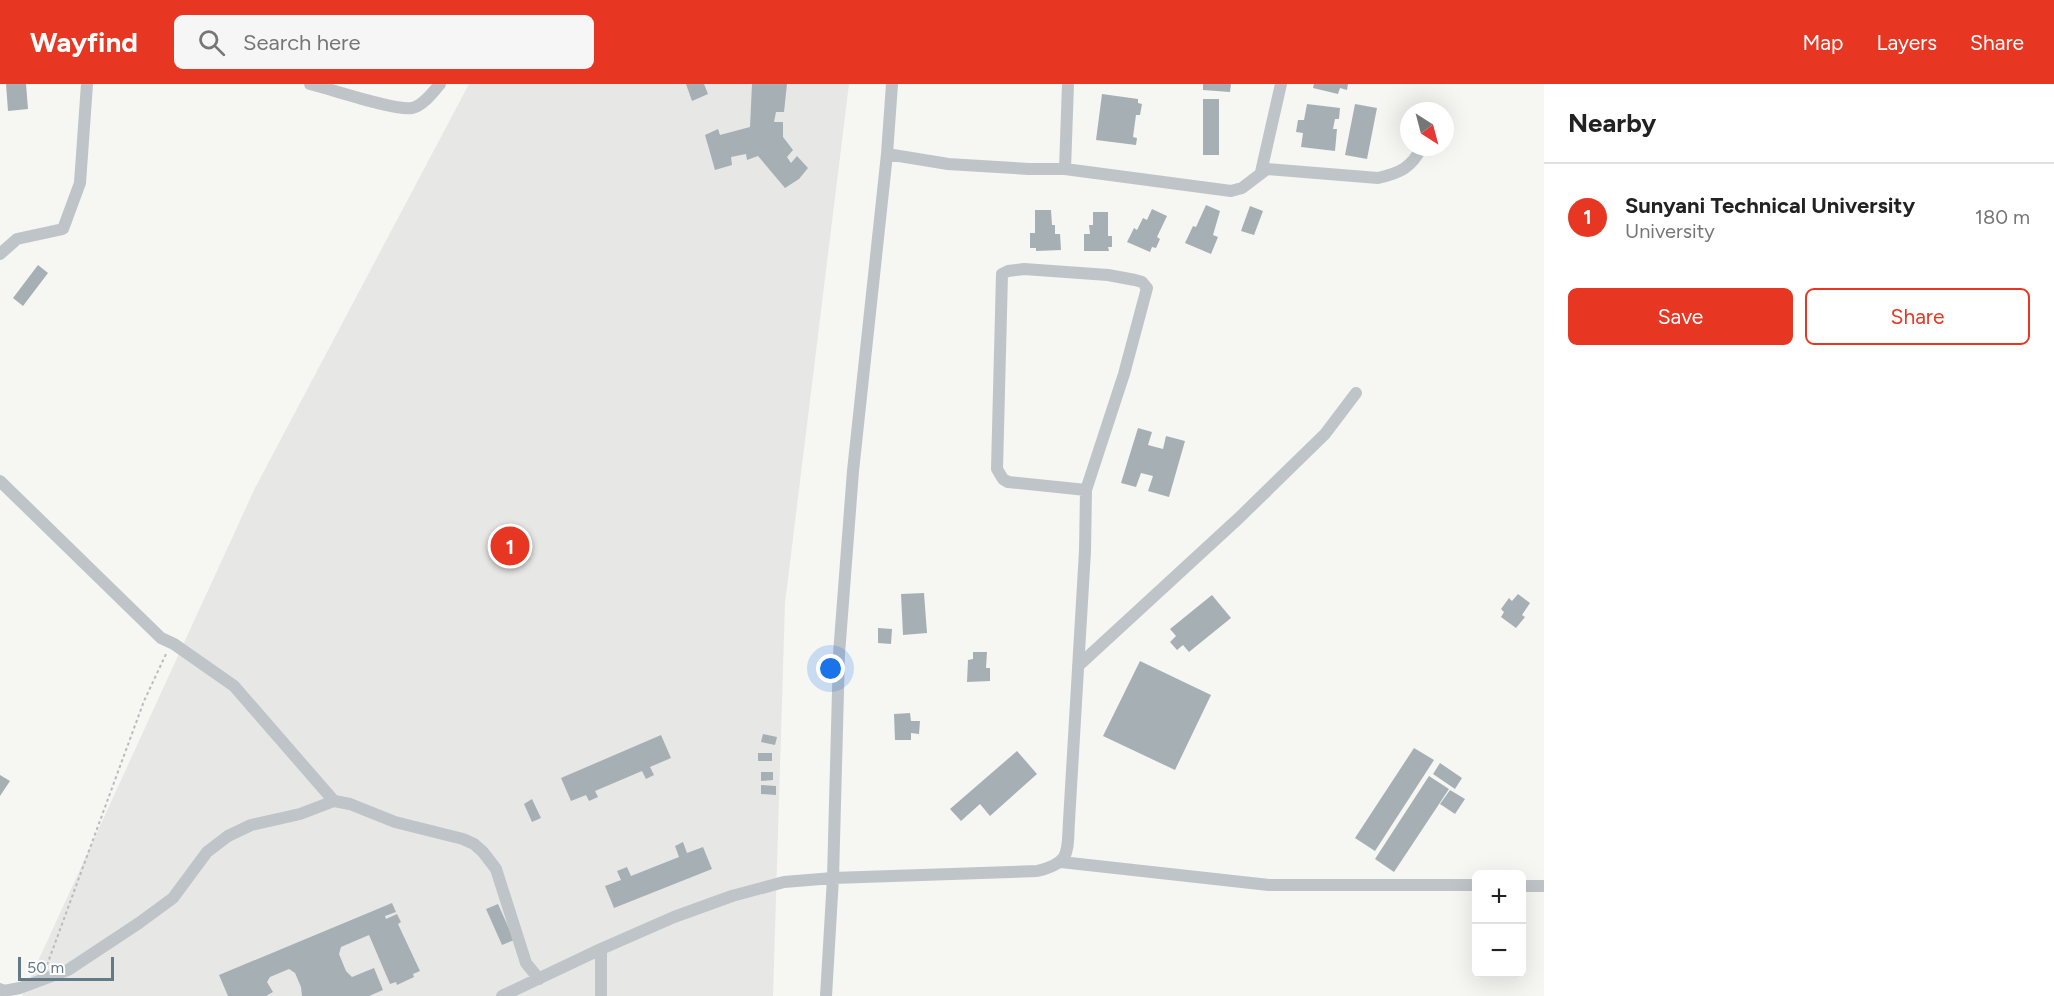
<!DOCTYPE html>
<meta charset="utf-8">
<style>
:root{--surface:#fff;--page:#f6f6f6;--text:#222;--muted:#767676;--line:#e0e0e0;--accent:#e73622}
body{margin:0;font-family:Figtree,sans-serif;background:var(--page);color:var(--text)}
.controls{position:absolute;right:18px;bottom:18px;display:grid;overflow:hidden;border-radius:9px;box-shadow:0 6px 24px #0002}
.controls button{width:54px;height:54px;display:grid;place-items:center;padding:0;border:0;border-bottom:2px solid var(--line);background:var(--surface);color:var(--text);font:30px sans-serif}
.compass{position:absolute;left:1400px;top:18px;width:54px;height:54px;border-radius:50%;background:var(--surface);box-shadow:0 6px 24px #0002;rotate:144deg}
.scale{position:absolute;left:18px;bottom:15px;width:96px;box-sizing:border-box;padding-left:6px;border:3px solid #647a84;border-top:0;font-size:16px;line-height:21px;white-space:nowrap;color:#647a84;-webkit-text-stroke:4px #fff;paint-order:stroke}
.you{position:absolute;left:831px;top:585px;width:21px;height:21px;margin:-15px;border:4px solid #fff;border-radius:50%;background:#1a73e8;box-shadow:0 0 0 9px #1a73e833}
.badge{display:grid;place-items:center;width:39px;height:39px;border-radius:50%;background:var(--accent);color:#fff;font-size:20px;font-weight:700}
.pin{position:absolute;translate:-50% -50%;border:3px solid #fff;box-shadow:0 2px 6px #0006}
.list{margin:0;padding:0;list-style:none}
h2{display:flex;justify-content:space-between;align-items:center;height:78px;margin:0;padding:0 24px;font-size:26px}
h2 small{font-size:20px;font-weight:400;color:var(--muted)}
.list li{display:grid;grid-template-columns:39px 1fr auto;gap:18px;align-items:center;box-sizing:border-box;height:108px;padding:0 24px;border-top:2px solid var(--line)}
.list b{display:block;font-size:22px;white-space:nowrap}
.list p{margin:0;font-size:20px;white-space:nowrap;color:var(--muted)}
.list em{font-size:20px;font-style:normal;color:var(--muted)}
.actions{display:flex;gap:12px;padding:18px 24px}
.actions a{flex:1;padding:14px 0;border:2px solid var(--accent);border-radius:9px;text-align:center;font-size:21px;color:var(--accent)}
.actions .main{background:var(--accent);color:#fff}
.icon{flex:none;width:33px;height:33px;fill:none;stroke:currentColor;stroke-width:2;stroke-linecap:round;stroke-linejoin:round}
.map{position:relative;flex:none;width:1544px;height:912px;overflow:hidden}
header{display:flex;align-items:center;gap:36px;box-sizing:border-box;height:84px;padding:0 30px;background:var(--accent);color:#fff}
header strong{font-size:28px}
nav{display:flex;gap:33px;margin-inline-start:auto;font-size:21px}
.search{width:420px;height:54px;background:var(--page);display:flex;align-items:center;gap:15px;box-sizing:border-box;padding:0 21px;border-radius:9px;color:var(--muted);font-size:22px}
main{display:flex}
aside{flex:1;background:var(--surface)}
.map>svg:first-child{display:block}
</style>
<header>
<strong>Wayfind</strong>
<div class="search"><svg class="icon" aria-label="search" viewBox="0 0 24 24"><circle cx="10" cy="10" r="6"/><path d="M15 15l6 6"/></svg>Search here</div>
<nav><a>Map</a><a>Layers</a><a>Share</a></nav>
</header>
<main>
<div class="map">
<svg width="1544" height="912" viewBox="0 0 1544 912">
<rect width="100%" height="100%" fill="#f6f6f3"/>
<path fill="#e7e7e6" d="M469 0H849L785 519 773 912H22L255 404Z"/>
<path fill="#a6b0b4" d="M6 0H26L28 25 8 27Z
M686 0H704L708 10 692 17Z
M752 0H787L784 28H776L774 38H783V53L793 66 787 73 791 79 797 72 808 84 799 95 785 104 758 72 747 76 746 70 731 73 732 81 715 86 705 51 718 45 720 51 750 43Z
M1203 0H1231L1230 8 1203 6Z
M1314 0H1348L1347 6 1340 4 1338 10 1313 4Z
M1102 10 1138 15V19L1142 20 1140 31H1136L1133 53 1137 54 1136 61 1096 56Z
M1203 15H1219V71H1203Z
M1307 20 1340 24 1339 35H1335L1333 45H1337L1335 67 1301 63 1303 49 1296 48 1298 36H1304Z
M1355 20 1377 24 1367 75 1345 71Z
M1206 121 1220 127 1213 151 1218 153 1211 170 1185 159 1193 142 1196 143Z
M1250 122 1263 127 1254 151 1241 147Z
M1152 125 1167 132 1157 153 1160 155 1156 164 1152 163 1150 168 1127 158 1134 144 1137 146 1143 134 1147 136Z
M1035 126H1051L1052 141H1055V150H1060L1061 166 1036 167V164H1030V149H1035Z
M1093 128H1108V152H1112V163H1108L1109 167H1084V150H1090L1089 141H1093Z
M38 181 48 189 23 222 13 214Z
M1138 344 1152 348 1148 361 1163 365 1166 352 1185 357 1169 413 1148 407 1153 392 1141 389 1136 403 1121 399Z
M924 509 927 549 903 551 901 510Z
M1518 510 1530 519 1522 531 1525 533 1516 544 1501 533 1504 528 1501 525 1509 514 1512 517Z
M1212 511 1231 534 1189 568 1183 561 1177 566 1170 558 1176 552 1170 545Z
M878 544 892 545 891 560 878 559Z
M973 568H987L986 584H990V597L967 598 968 576 973 575Z
M1140 577 1211 611 1175 686 1103 652Z
M910 629 911 637H920L919 650 911 649V656H895L894 630Z
M763 650 777 653 775 661 761 658Z
M661 651 671 674 650 683 654 691 646 695 642 687 595 707 598 713 589 717 586 711 571 717 561 694Z
M1414 664 1434 676 1375 767 1355 754Z
M1017 667 1037 690 990 732 980 720 961 737 950 725Z
M758 669H772V677H758Z
M1440 679 1462 694 1455 705 1433 690Z
M761 688H773V696L761 697Z
M0 691 10 697 0 712Z
M1429 692 1449 705 1394 788 1375 775Z
M761 701 776 702V711L761 710Z
M1450 706 1465 715 1455 730 1440 720Z
M532 715 541 734 532 738 524 720Z
M683 758 687 769 703 763 712 785 614 824 605 802 621 796 617 787 627 783 631 792 679 773 675 762Z
M392 819 396 828 385 832 386 835 397 830 401 838 398 840 420 887 413 890 414 893 397 901 396 898 390 900 369 851 341 863 339 870 346 887 352 893 374 884 383 906 369 912H302L301 903 295 889 289 885 270 893 267 898 273 908 266 912H228L219 891Z
M498 820 514 856 502 861 486 825Z"/>
<g fill="none" stroke-linecap="round" stroke-linejoin="round">
<path stroke="#b8bcbe" stroke-width="2" stroke-dasharray="3 3" stroke-linecap="butt" d="M47 881 144 617 166 570"/>
<path stroke="#bec4c7" stroke-width="12" d="M310 0C331 5 394 27 412 24 423 22 433 8 440 0
M887 70 948 80 1029 85H1065L1231 107 1242 104 1267 85 1378 94C1400 89 1411 84 1422 63
M1065 85 1068 0
M1261 88 1281 0
M0 170 17 155 63 145 80 99 87 0
M0 397 161 554 174 560 234 602 334 717 350 720 395 738 463 755 474 760 483 768 496 785 526 879 539 895
M1078 582 1240 433 1325 350 1356 309
M1061 778 1269 801H1476
M1522 802H1544
M601 865V912
M0 905 4 907 20 904 68 886 139 839 173 814 207 768 228 752 251 741 300 730 334 717
M502 912 601 865 674 833 732 812 784 798 833 794 1037 787C1072 779 1067 767 1069 737L1085 467 1086 406 1124 290 1147 204 1142 198 1135 196 1108 191 1024 185 1008 187 1002 190 997 385 1003 395 1008 398 1086 406
M826 912 833 794 839 570 853 387 887 70 892 0"/>
</g>
</svg>
<div class="controls">
<button>+</button>
<button>−</button>
</div>
<svg class="compass" viewBox="-18 -18 36 36"><path d="M0-13l5 13h-10z" fill="#e53935"/><path d="M0 13l5-13h-10z" fill="#767676"/></svg>
<div class="scale">50 m</div>
<div class="you"></div>
<div class="pin badge" style="left:510px;top:462px">1</div>
</div>
<aside>
<h2>Nearby<small></small></h2>
<ul class="list">
<li><span class="badge">1</span><div><b>Sunyani Technical University</b><p>University</p></div><em>180 m</em></li>
</ul>
<div class="actions"><a class="main">Save</a><a>Share</a></div>
</aside>
</main>
